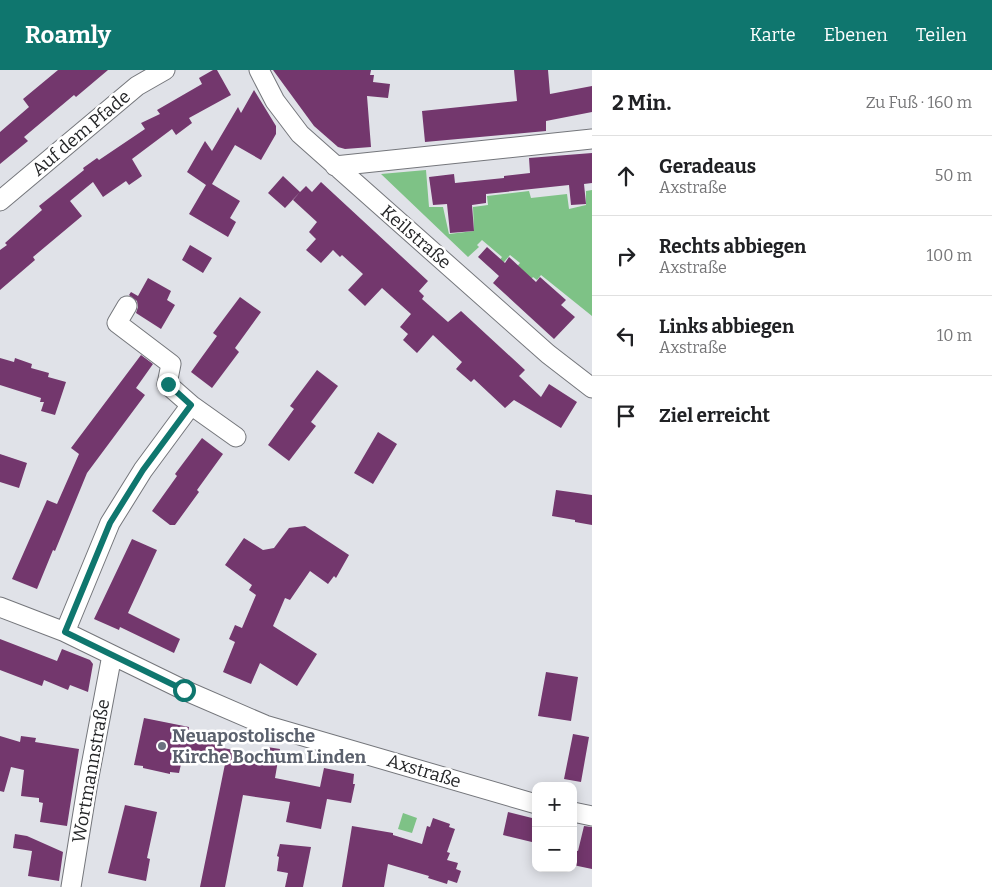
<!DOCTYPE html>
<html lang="de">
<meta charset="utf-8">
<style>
:root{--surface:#fff;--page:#f2f2f2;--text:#202124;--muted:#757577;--line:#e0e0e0;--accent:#0f766e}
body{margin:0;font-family:Bitter,serif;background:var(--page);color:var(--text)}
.controls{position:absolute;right:15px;bottom:15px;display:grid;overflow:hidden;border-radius:10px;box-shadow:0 2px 12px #0003}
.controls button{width:45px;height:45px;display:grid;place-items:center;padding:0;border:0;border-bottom:1px solid var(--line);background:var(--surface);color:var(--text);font:25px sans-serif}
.stop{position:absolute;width:15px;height:15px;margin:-11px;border:4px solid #0f766e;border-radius:50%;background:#fff}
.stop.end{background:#0f766e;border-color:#fff;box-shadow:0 1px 5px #0008}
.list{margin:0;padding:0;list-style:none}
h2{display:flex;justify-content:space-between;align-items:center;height:65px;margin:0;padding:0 20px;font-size:21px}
h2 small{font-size:16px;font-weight:400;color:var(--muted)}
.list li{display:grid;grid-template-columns:32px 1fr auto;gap:15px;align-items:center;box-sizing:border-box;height:80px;padding:0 20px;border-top:1px solid var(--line)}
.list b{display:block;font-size:19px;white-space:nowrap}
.list p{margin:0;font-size:16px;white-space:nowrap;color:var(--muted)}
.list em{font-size:16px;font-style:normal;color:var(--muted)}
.icon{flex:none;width:28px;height:28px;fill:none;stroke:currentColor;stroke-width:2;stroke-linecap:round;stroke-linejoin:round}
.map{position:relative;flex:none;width:592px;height:817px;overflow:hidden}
header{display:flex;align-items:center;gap:30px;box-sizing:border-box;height:70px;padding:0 25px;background:var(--accent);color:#fff}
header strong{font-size:24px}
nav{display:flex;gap:28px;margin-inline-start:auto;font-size:18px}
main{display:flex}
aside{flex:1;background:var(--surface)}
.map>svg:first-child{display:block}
.green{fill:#7ec286}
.building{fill:#73376d}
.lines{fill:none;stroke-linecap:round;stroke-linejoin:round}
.minor-casing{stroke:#74767b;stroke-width:21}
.minor{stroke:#fff;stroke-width:19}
.route{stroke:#0f766e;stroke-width:6}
.worship-dot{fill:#6b7280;stroke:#fff;stroke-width:2}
.labels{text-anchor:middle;stroke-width:5;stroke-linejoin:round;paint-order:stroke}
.street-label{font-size:18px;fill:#232426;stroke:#fff}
.worship-label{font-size:18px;font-weight:bold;fill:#5b616d;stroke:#fff;text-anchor:start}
</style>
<header>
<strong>Roamly</strong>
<nav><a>Karte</a><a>Ebenen</a><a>Teilen</a></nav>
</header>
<main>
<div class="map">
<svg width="592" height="817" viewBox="0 0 592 817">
<rect width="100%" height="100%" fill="#e0e2e8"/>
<path class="green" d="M 426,100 L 429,137 L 443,137 L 449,164 L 474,161 L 473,137 L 488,135 L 487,126 L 529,121 L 531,128 L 567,124 L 569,139 L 586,135 L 586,121 L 592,120 L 592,246 L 541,205 L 537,210 L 533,207 L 528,213 L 513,201 L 520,193 L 510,185 L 499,198 L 496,195 L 502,187 L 482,170 L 477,175 L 479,177 L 468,187 L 381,104 Z
M 403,743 L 417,748 L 412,763 L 398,759 Z"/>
<path class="building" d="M 58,0 L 108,0 L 76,27 L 74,25 L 24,67 L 28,71 L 0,94 L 0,62 L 29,37 L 23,29 Z
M 213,0 L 217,0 L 231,25 L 189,48 L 192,53 L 176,65 L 172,59 L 132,89 L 142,106 L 129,115 L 126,111 L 103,127 L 93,112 L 70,131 L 82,146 L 33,187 L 35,190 L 0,220 L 0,180 L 7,175 L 5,173 L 42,140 L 39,136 L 84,100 L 83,98 L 97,88 L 99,90 L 145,59 L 141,53 L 160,44 L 157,40 L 202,14 L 199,8 Z
M 273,0 L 371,0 L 370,5 L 374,5 L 373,12 L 390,14 L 388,28 L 367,26 L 371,77 L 345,79 L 338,77 L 314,56 Z
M 514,0 L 548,0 L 550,24 L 592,16 L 592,42 L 546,51 L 546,61 L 425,72 L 422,41 L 517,31 Z
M 254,20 L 276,56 L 276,64 L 261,90 L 235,75 L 212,114 L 240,131 L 230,148 L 236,152 L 228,167 L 189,144 L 206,115 L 187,102 L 205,71 L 212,81 L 238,37 L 241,43 Z
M 592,83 L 592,113 L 584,114 L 586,134 L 571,135 L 569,115 L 486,124 L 486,133 L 472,135 L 474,161 L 450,163 L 447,134 L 433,135 L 429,107 L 454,104 L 455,113 L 504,108 L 504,106 L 530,103 L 529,88 Z
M 283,106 L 300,122 L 306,116 L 312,122 L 321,112 L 428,211 L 419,221 L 424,226 L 422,229 L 448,252 L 461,241 L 525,300 L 519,306 L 541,327 L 549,314 L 577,332 L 561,358 L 514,330 L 505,338 L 474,309 L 471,312 L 456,299 L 462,292 L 433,265 L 417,283 L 403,270 L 408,264 L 400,257 L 411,244 L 382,218 L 365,236 L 348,220 L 363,204 L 342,185 L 340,187 L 333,180 L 321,193 L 306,180 L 316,169 L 309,162 L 317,152 L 293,130 L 300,122 L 285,138 L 268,123 Z
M 190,175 L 212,188 L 203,203 L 182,190 Z
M 487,177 L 505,193 L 509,187 L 536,212 L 540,207 L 566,230 L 561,235 L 575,247 L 554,269 L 493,213 L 499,206 L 478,187 Z
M 148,208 L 171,221 L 167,230 L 175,235 L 161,259 L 136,243 L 138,237 L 137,231 L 129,225 L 131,222 L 138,226 Z
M 240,227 L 261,242 L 235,278 L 239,282 L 212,318 L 191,302 L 217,266 L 213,263 Z
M 141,285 L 153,294 L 136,318 L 145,325 L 87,403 L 55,481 L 53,480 L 37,519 L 12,509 L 47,430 L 57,434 L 79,384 L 71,378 Z
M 0,288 L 14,292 L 15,288 L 32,294 L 31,298 L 49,303 L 48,307 L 66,312 L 55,345 L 41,341 L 44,332 L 40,332 L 41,328 L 0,315 Z
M 317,300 L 338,316 L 311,352 L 316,356 L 289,391 L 268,375 L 294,339 L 290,336 Z
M 378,362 L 397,374 L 373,414 L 354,403 Z
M 202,368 L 223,384 L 197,420 L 199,422 L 175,455 L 170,455 L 152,441 L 177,406 L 175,404 Z
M 0,384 L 27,393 L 19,418 L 0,412 Z
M 556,420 L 592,425 L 592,455 L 575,452 L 575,450 L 552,446 Z
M 305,456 L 349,485 L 336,508 L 334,506 L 328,514 L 310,501 L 290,530 L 285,528 L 273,556 L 317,584 L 297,616 L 260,593 L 251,614 L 223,602 L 235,572 L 229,569 L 235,555 L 242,558 L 256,525 L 249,520 L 252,515 L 225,495 L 244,468 L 263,480 L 274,478 L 289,458 Z
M 132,469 L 157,480 L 128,543 L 180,569 L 174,583 L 120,557 L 119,560 L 94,549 Z
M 0,569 L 57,591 L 62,579 L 90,590 L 93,594 L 88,622 L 70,615 L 68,620 L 44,610 L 42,616 L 0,600 Z
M 546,602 L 578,607 L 571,651 L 538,646 Z
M 144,648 L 189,657 L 187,667 L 223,674 L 223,678 L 265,686 L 267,677 L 280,679 L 275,708 L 320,717 L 324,698 L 354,704 L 353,714 L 355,714 L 351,733 L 327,729 L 321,759 L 286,752 L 290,732 L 243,725 L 225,817 L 200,817 L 225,694 L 220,693 L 220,689 L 184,681 L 179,703 L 170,702 L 170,704 L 143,698 L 143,696 L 134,695 Z
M 573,664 L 589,667 L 581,712 L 564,709 Z
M 0,666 L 20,672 L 21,666 L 36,668 L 35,672 L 79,679 L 67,756 L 40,752 L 43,733 L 39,732 L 39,728 L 21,726 L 24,700 L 11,697 L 4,722 L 0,721 Z
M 125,735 L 157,742 L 147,788 L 150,789 L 146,811 L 108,803 Z
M 508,742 L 536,749 L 536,773 L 503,765 Z
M 433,748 L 450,754 L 449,757 L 455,759 L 447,782 L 450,783 L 447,790 L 458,793 L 456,799 L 461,801 L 457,813 L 448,810 L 447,814 L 428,808 L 429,806 L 388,794 L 384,817 L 342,817 L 352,756 L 393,763 L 393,765 L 422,774 L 427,756 L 430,757 Z
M 584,756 L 592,757 L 592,799 L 573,795 L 573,780 L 578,781 Z
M 15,764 L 27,766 L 63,782 L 59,811 L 28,806 L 32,781 L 13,778 Z
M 280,774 L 311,777 L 303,817 L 285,817 L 288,803 L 277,801 L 279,787 L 277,786 Z"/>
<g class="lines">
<defs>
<path id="minor" d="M 259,0 L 275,31 L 300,64 L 548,284 L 592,318
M 335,96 L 592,69
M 0,131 L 137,16 L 165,0
M 127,236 L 117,253 L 171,294 L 167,314 L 191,335
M 0,537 L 65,562 L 184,620 L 265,655 L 536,734
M 65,562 L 110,453 L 143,400 L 191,335 L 236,367
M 573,742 L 592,746
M 71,817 L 88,712 L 112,585"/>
</defs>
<use href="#minor" class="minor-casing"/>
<use href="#minor" class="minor"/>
</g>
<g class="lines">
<path class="route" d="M 168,314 L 191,335 L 143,400 L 110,453 L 65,562 L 184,620"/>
</g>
<circle class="worship-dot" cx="162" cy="676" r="5"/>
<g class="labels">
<g class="street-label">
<text transform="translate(81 63) rotate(-40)" y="6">Auf dem Pfade</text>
<text transform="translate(416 167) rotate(41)" y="6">Keilstraße</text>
<text transform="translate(91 701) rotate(-80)" y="6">Wortmannstraße</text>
<text transform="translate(424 701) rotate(17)" y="6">Axstraße</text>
</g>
<g class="worship-label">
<text x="172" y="672">Neuapostolische<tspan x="172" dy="21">Kirche Bochum Linden</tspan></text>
</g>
</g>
</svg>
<div class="controls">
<button>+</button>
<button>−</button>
</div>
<div class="stop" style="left:184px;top:620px"></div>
<div class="stop end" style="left:168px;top:314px"></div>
</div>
<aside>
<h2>2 Min.<small>Zu Fuß · 160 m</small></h2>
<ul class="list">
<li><svg class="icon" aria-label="ahead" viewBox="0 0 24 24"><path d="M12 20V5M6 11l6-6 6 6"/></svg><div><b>Geradeaus</b><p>Axstraße</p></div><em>50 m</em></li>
<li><svg class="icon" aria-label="right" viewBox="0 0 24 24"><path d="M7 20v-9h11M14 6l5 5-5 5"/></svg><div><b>Rechts abbiegen</b><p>Axstraße</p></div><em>100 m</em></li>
<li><svg class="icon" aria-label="left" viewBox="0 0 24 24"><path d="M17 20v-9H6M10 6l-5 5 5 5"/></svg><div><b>Links abbiegen</b><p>Axstraße</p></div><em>10 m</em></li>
<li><svg class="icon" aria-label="arrive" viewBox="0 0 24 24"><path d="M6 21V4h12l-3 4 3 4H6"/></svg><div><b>Ziel erreicht</b></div></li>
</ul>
</aside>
</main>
